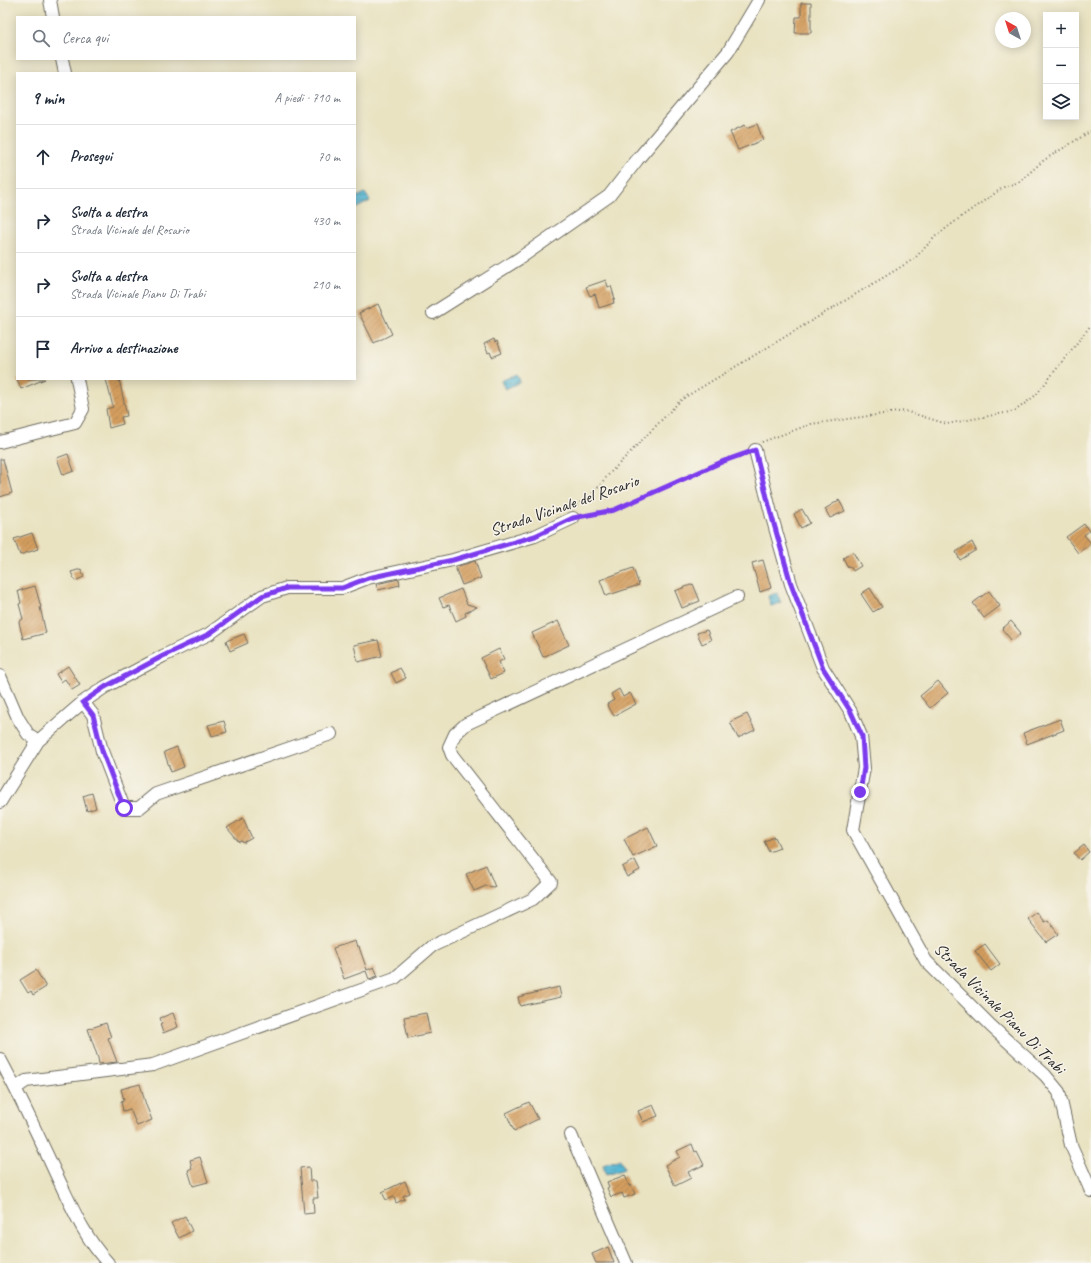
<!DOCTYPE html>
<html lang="it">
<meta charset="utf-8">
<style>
:root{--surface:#fff;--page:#f2f2f3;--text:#1f2937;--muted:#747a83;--line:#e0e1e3}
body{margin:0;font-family:Caveat,sans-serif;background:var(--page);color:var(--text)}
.controls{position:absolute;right:12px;top:12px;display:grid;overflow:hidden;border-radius:0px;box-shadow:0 2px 10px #0003}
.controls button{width:36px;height:36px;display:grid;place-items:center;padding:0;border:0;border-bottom:1px solid var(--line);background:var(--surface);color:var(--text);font:20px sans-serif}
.compass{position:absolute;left:995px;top:12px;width:36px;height:36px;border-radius:50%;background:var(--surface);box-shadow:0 2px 10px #0003;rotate:321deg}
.stop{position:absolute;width:12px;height:12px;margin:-9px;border:3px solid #7c3aed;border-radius:50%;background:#fff}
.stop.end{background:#7c3aed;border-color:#fff;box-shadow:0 1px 4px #0008}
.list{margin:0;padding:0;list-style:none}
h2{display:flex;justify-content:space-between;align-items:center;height:52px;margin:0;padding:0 16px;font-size:17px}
h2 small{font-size:13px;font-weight:400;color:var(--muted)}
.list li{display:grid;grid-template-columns:26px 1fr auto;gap:12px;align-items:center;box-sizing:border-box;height:64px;padding:0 16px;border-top:1px solid var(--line)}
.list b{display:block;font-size:15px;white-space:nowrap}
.list p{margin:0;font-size:13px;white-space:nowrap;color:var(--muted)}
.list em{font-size:13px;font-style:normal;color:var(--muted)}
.icon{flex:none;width:22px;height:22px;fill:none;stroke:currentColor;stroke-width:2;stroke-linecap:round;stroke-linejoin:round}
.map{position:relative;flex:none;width:1091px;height:1263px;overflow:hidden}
.search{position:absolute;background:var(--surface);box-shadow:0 2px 10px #0003;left:16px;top:16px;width:340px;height:44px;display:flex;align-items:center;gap:10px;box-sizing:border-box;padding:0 14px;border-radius:0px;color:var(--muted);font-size:15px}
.panel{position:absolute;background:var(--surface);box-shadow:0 2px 10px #0003;left:16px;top:72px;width:340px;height:308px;border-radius:0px}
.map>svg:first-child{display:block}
.water{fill:url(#water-rules);stroke:#427280}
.building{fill:url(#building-hatch)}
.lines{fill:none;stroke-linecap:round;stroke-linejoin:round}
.minor-casing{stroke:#6e6b60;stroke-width:14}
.path{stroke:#6e6b60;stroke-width:2;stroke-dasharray:1 3;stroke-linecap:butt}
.minor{stroke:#fff;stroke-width:12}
.route{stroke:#7c3aed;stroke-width:5}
.labels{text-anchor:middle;stroke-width:3;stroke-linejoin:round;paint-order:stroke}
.street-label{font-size:17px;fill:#2b2b2b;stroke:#f7f3e8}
</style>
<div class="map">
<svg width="1091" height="1263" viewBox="0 0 1091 1263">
<defs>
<pattern id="water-rules" width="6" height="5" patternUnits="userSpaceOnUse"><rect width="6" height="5" fill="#58b9d6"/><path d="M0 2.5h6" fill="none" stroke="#4997ae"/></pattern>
<pattern id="building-hatch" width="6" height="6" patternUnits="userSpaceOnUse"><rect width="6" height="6" fill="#d49e5e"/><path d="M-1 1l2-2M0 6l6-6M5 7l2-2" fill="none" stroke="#ac814e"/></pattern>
</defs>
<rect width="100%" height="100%" fill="#f7f3e8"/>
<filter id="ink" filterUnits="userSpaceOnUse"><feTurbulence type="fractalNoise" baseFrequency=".025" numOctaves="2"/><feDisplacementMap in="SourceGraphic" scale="8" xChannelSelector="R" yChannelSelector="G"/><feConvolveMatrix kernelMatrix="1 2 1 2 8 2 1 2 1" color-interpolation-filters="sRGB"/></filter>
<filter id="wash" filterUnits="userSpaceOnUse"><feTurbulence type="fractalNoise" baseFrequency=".012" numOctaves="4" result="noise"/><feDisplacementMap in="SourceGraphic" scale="16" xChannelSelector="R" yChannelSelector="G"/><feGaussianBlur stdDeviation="0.9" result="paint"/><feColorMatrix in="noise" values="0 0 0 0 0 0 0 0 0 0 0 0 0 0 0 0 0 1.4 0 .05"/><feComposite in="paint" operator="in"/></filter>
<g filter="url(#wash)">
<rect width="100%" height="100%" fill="#e9e3c2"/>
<path class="water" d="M 365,193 L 370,201 L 355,209 L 355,198 Z
M 517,374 L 520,382 L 505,389 L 501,381 Z
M 777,593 L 781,603 L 771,606 L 768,596 Z
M 620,1159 L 624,1169 L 606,1175 L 603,1165 Z"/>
<g id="blocks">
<path class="building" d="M 801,3 L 811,3 L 811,33 L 795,33 L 796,17 L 801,17 Z
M 757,124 L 763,140 L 738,150 L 730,132 L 745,125 L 747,128 Z
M 606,280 L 608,287 L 611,286 L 615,299 L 613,299 L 614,303 L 599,308 L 595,294 L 590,296 L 586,287 Z
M 378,304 L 392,334 L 374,343 L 359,313 Z
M 494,339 L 495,342 L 497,341 L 502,353 L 492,357 L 490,352 L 488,353 L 484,344 Z
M 17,379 L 45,379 L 21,389 Z
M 106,379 L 119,379 L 127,416 L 121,417 L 123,424 L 109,428 L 106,409 L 113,407 Z
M 68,454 L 74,471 L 63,475 L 57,458 Z
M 0,459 L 3,459 L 12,493 L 0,497 Z
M 839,500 L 845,511 L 830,518 L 825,509 Z
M 802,509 L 810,523 L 801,528 L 794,514 Z
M 1084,524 L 1089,531 L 1084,535 L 1091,543 L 1078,553 L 1066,537 Z
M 32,533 L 38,549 L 20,555 L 14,539 Z
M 972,542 L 976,550 L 960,560 L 956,552 Z
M 853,552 L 861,566 L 853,571 L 850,566 L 848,567 L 843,558 Z
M 763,560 L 771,588 L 760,592 L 752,563 Z
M 475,561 L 481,578 L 462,585 L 455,567 Z
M 633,568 L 639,585 L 606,596 L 600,580 Z
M 81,569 L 84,577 L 75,581 L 71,572 Z
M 399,579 L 400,585 L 378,590 L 376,584 Z
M 693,584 L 700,601 L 682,608 L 675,591 Z
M 35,586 L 41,607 L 40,607 L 46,633 L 23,639 L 19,622 L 23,619 L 19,604 L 21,603 L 18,591 Z
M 870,588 L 882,607 L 873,612 L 861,594 Z
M 461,589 L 467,604 L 477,607 L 465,613 L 466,616 L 456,621 L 449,605 L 443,607 L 439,598 Z
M 989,591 L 1000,606 L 984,618 L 973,603 Z
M 558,621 L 569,645 L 543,657 L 532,633 Z
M 1011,621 L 1021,633 L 1012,641 L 1002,629 Z
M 707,630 L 711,640 L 702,644 L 697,633 Z
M 244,634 L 248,643 L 230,651 L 226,641 Z
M 378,640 L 382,656 L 358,662 L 354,645 Z
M 499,649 L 504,659 L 499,662 L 504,673 L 491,679 L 481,658 Z
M 68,666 L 80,685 L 72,690 L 65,679 L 61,682 L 56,674 Z
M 400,668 L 406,678 L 396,683 L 391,673 Z
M 938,681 L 948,693 L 930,708 L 920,696 Z
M 619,689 L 623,697 L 630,693 L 636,704 L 614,716 L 607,704 L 614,700 L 611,694 Z
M 747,714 L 755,730 L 738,738 L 730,722 Z
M 1060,719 L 1064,730 L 1027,744 L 1023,733 Z
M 224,721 L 227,732 L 212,736 L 208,725 Z
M 177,747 L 184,767 L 171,772 L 164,752 Z
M 92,793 L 96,808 L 87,811 L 83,796 Z
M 243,818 L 252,838 L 243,843 L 242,841 L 239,842 L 227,828 Z
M 648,827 L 657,846 L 633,857 L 624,839 Z
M 775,837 L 780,848 L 769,852 L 764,841 Z
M 1084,845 L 1089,852 L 1080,860 L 1074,853 Z
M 635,860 L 640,870 L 627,877 L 622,867 Z
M 486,865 L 495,887 L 486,886 L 474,891 L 466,874 Z
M 1037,912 L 1044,922 L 1048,920 L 1058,934 L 1046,942 L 1028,919 Z
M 355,941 L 357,948 L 359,947 L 367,970 L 374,967 L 378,976 L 369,979 L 366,971 L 344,979 L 333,948 Z
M 985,944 L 1000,964 L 991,971 L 975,951 Z
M 36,970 L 46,987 L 33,995 L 31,991 L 28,993 L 20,980 Z
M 559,987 L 561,997 L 520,1006 L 518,997 Z
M 173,1013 L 178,1027 L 163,1033 L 160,1024 L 162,1023 L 160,1018 Z
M 426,1013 L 430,1033 L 408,1038 L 404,1017 Z
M 106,1023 L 111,1037 L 108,1038 L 117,1062 L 99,1064 L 98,1058 L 88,1029 Z
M 140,1084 L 146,1105 L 152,1120 L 137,1126 L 130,1109 L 123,1111 L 121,1101 L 124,1100 L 121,1089 Z
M 529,1102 L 538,1119 L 514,1131 L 506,1113 Z
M 653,1105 L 658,1116 L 643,1122 L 638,1111 Z
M 692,1144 L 695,1152 L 697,1151 L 704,1165 L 688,1172 L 691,1178 L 675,1186 L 665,1165 L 680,1157 L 677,1151 Z
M 200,1157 L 208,1182 L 193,1186 L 188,1170 L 192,1168 L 190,1160 Z
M 309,1167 L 310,1181 L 316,1181 L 318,1198 L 313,1198 L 314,1213 L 304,1214 L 300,1168 Z
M 625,1175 L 629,1186 L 631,1185 L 635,1194 L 624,1198 L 622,1193 L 611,1197 L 607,1188 L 609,1187 L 607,1182 Z
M 405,1181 L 410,1193 L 403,1196 L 405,1199 L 396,1203 L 394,1197 L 386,1200 L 382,1192 Z
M 185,1216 L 192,1231 L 179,1238 L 171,1223 Z
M 608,1247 L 614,1263 L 596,1263 L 592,1254 Z"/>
</g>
</g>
<g filter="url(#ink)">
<use href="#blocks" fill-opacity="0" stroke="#6e6b60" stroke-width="1"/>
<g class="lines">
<defs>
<path id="minor" d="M 50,0 L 53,17
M 62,59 L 65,73
M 433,313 L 520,258 L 609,196 L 637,160 L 728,52 L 759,0
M 0,442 L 75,423 L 83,409 L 77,379
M 755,450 L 772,517 L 791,584 L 823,668 L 851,712 L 861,736 L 864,768 L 853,830 L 926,961 L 991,1026 L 1045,1075 L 1059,1092 L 1071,1145 L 1091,1191
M 0,676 L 18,718 L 28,734 L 38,741 L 0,802
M 83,702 L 93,715 L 102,751 L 124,808 L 139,808 L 156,794 L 331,734
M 38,741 L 83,702 L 105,687 L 163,656 L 209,634 L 262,596 L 287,588 L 342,588 L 368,578 L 453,560 L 535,536 L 573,518
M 0,1059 C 20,1096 38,1135 56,1174 C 71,1205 84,1237 108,1263
M 16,1088 L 26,1081 L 153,1065 L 395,978 L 432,946 L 533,899 L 551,882 L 452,755 L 449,747 L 455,734 L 466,724 L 737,597
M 571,1135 L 626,1263"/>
</defs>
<use href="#minor" class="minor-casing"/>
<path class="path" d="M 762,442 L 811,424 L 905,411 L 947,424 L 1015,411 L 1036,395 L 1091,325
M 573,507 L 590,496 L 610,473 L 682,399 L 914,259 L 936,236 L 965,214 L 1004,187 L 1019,182 L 1044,160 L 1091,131
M 584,516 L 614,510 L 724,461 L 744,454"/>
<use href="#minor" class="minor"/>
</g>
</g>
<g class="lines" filter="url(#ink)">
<path class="route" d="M 124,808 L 102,751 L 93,715 L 83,702 L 105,687 L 163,656 L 209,634 L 262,596 L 287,588 L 342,588 L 368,578 L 453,560 L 535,536 L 573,518 L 614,510 L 724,461 L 755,450 L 772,517 L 791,584 L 823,668 L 851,712 L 862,736 L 864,768 L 860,792"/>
</g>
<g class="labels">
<g class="street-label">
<text transform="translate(564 505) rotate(-19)" y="6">Strada Vicinale del Rosario</text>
<text transform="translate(1000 1008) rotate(45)" y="6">Strada Vicinale Pianu Di Trabi</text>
</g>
</g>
</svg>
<div class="controls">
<button>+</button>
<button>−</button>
<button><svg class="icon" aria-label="layers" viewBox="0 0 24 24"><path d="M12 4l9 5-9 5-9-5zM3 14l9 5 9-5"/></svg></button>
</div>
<svg class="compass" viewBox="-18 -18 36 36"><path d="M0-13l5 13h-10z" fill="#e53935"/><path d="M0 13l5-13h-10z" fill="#747a83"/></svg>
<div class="stop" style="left:124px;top:808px"></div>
<div class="stop end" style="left:860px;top:792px"></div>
<div class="search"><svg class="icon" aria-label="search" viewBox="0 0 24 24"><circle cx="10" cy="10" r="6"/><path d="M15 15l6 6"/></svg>Cerca qui</div>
<section class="panel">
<h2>9 min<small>A piedi · 710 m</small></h2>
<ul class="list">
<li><svg class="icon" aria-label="ahead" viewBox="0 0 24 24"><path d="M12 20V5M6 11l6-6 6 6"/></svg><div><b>Prosegui</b></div><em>70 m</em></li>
<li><svg class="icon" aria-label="right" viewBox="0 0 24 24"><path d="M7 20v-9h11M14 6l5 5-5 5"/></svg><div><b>Svolta a destra</b><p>Strada Vicinale del Rosario</p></div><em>430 m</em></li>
<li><svg class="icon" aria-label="right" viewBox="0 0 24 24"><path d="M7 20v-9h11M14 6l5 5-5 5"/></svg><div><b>Svolta a destra</b><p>Strada Vicinale Pianu Di Trabi</p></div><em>210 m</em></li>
<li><svg class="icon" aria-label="arrive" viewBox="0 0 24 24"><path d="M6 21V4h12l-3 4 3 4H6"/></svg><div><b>Arrivo a destinazione</b></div></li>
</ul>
</section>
</div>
